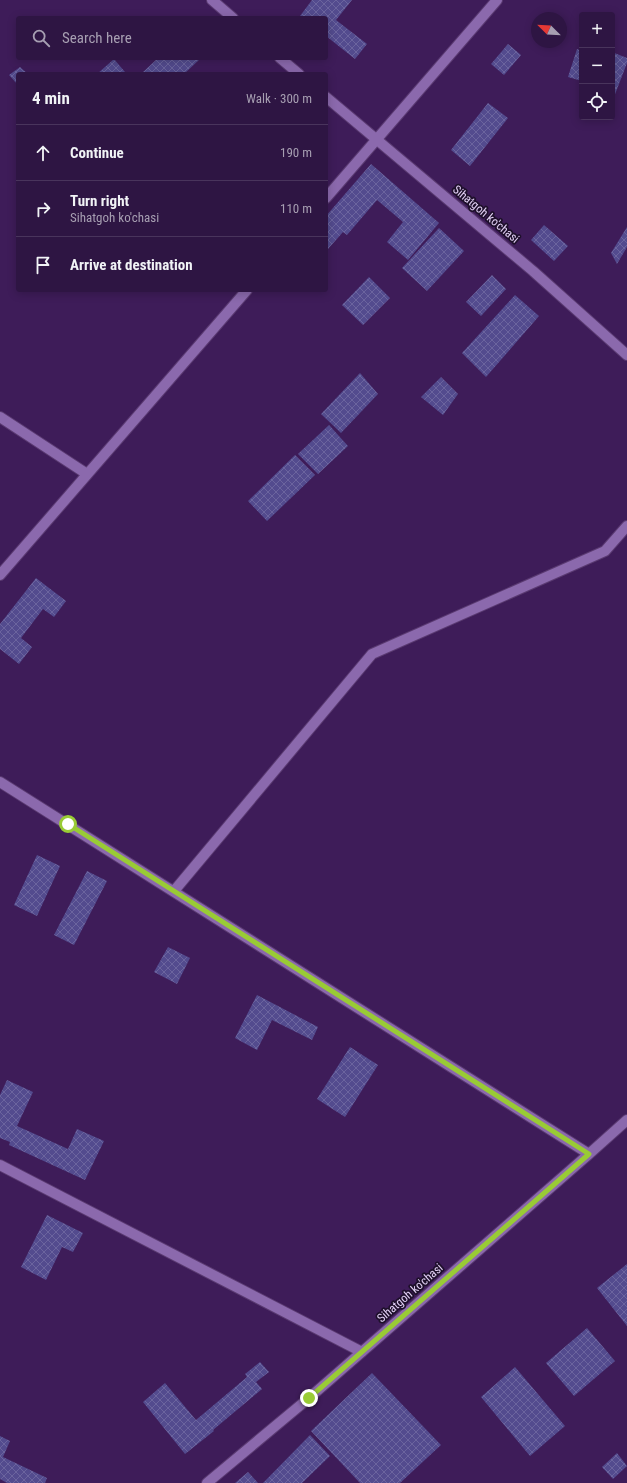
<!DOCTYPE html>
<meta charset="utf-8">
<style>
:root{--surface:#2e1543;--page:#3a224e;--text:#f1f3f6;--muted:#a79fb2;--line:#49345c}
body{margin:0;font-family:"Roboto Condensed",sans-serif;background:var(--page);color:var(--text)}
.controls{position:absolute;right:12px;top:12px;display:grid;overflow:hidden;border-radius:4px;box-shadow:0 2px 10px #0003}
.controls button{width:36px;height:36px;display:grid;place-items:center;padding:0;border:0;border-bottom:1px solid var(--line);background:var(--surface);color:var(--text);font:20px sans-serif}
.compass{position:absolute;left:531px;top:12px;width:36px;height:36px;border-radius:50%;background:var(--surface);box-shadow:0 2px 10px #0003;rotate:294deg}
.stop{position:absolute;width:12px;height:12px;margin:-9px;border:3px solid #99cb35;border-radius:50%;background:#fff}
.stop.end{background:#99cb35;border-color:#fff;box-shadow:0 1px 4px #0008}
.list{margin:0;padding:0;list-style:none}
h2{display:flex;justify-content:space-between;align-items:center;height:52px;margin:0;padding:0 16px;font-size:17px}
h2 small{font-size:13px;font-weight:400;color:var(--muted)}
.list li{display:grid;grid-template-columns:26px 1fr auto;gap:12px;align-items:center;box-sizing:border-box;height:56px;padding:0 16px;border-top:1px solid var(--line)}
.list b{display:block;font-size:15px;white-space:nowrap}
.list p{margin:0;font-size:13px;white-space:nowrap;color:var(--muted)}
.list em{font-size:13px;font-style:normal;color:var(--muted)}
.icon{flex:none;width:22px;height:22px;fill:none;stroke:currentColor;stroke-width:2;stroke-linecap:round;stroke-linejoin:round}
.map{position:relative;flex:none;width:627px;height:1483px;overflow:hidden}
.search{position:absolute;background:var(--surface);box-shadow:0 2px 10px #0003;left:16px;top:16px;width:312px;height:44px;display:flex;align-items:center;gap:10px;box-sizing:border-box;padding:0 14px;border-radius:4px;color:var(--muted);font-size:15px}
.panel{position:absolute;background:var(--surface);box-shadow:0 2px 10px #0003;left:16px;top:72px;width:312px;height:220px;border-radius:4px}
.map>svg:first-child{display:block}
.building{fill:url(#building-cross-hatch)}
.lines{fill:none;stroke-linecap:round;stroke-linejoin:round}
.minor-casing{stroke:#5a3a71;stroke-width:12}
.minor{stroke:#8b69ad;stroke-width:10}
.route{stroke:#99cb35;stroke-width:5}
.labels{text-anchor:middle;stroke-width:3.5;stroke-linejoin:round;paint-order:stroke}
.street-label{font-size:12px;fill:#e2d0f5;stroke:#1e102b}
</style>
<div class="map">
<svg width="627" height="1483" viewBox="0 0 627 1483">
<defs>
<pattern id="building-cross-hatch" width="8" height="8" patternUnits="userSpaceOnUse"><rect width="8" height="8" fill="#534b8e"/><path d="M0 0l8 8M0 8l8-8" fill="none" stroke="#6b649e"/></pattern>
</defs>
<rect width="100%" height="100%" fill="#3e1c59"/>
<path class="building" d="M 312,0 L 352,0 L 336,20 L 367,44 L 355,59 L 326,36 L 326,18 L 302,18 L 300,16 Z
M 508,44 L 521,55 L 504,75 L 491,64 Z
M 577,49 L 582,51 L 582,81 L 568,77 Z
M 612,52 L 627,58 L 627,63 L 614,97 L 612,96 Z
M 158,58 L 201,58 L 184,74 L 141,74 Z
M 114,59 L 125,72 L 122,74 L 97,74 Z
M 20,67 L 28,74 L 18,74 L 18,85 L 9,75 Z
M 488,103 L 508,118 L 470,166 L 451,150 Z
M 371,164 L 439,223 L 408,260 L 387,242 L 403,222 L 377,200 L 347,235 L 343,232 L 328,249 L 326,247 L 326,216 Z
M 544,225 L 568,246 L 554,261 L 531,240 Z
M 627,227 L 627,247 L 617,264 L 611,253 Z
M 439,228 L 464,251 L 427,291 L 402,268 Z
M 492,275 L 506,289 L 481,316 L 466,302 Z
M 369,277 L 390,298 L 363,325 L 342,305 Z
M 515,295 L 539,316 L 486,377 L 462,353 Z
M 360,373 L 378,394 L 341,433 L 321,414 Z
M 441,377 L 458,394 L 443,415 L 421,397 Z
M 329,425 L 348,446 L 318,474 L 298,454 Z
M 295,455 L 315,475 L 267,521 L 248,501 Z
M 36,578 L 66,601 L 54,617 L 43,609 L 21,638 L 32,647 L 19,664 L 0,649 L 0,624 Z
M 37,855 L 60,866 L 37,916 L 14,905 Z
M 87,871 L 107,881 L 74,945 L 54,935 Z
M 168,947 L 190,958 L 177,984 L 154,972 Z
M 257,995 L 318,1027 L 312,1040 L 272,1020 L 257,1050 L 235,1038 Z
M 350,1047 L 378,1065 L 345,1117 L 317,1099 Z
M 7,1080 L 33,1092 L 17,1126 L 68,1149 L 77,1129 L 104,1141 L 85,1180 L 9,1145 L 10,1142 L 0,1138 L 0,1095 Z
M 47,1215 L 83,1233 L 73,1252 L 62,1247 L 46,1280 L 21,1267 Z
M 627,1264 L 627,1326 L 597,1288 Z
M 587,1328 L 615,1361 L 574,1396 L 546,1363 Z
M 260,1362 L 269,1372 L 256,1382 L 262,1389 L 213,1430 L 214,1431 L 185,1454 L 143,1402 L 165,1383 L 196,1420 L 247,1377 L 245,1374 Z
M 515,1367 L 565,1426 L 530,1456 L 481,1397 Z
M 372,1373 L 441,1445 L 400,1483 L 360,1483 L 311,1431 Z
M 310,1435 L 330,1456 L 302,1483 L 263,1483 Z
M 0,1436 L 10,1441 L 3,1457 L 47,1478 L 45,1483 L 7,1483 L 0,1479 Z
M 617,1453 L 627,1466 L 613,1479 L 602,1467 Z
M 248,1472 L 258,1483 L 235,1483 Z"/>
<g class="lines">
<defs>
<path id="minor" d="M 212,0 L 233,18
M 280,58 L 299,74
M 326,97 L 533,271 L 627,355
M 326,198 L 497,0
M 0,417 L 87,474
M 0,575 L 247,290
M 0,782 L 589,1154
M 174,891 L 372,654 L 605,551 L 627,526
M 0,1165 L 362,1352
M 207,1483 L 309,1398 L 589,1154 L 627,1120"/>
</defs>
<use href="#minor" class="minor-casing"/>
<use href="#minor" class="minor"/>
</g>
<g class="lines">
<path class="route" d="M 68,824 L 589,1154 L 309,1398"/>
</g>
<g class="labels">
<g class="street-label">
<text transform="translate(486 214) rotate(40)" y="4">Sihatgoh ko'chasi</text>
<text transform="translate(410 1293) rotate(-41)" y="4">Sihatgoh ko'chasi</text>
</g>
</g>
</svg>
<div class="controls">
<button>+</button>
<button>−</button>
<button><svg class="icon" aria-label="locate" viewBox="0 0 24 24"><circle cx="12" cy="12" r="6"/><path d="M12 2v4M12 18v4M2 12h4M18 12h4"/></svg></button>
</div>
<svg class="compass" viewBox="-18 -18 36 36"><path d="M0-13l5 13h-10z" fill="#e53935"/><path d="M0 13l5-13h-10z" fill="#a79fb2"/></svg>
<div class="stop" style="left:68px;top:824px"></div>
<div class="stop end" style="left:309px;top:1398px"></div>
<div class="search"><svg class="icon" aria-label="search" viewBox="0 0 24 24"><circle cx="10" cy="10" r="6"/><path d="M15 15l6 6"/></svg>Search here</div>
<section class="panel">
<h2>4 min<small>Walk · 300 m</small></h2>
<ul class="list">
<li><svg class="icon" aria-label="ahead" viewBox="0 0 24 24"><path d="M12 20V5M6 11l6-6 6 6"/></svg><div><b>Continue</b></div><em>190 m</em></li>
<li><svg class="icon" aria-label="right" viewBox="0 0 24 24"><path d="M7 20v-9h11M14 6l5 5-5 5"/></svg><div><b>Turn right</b><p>Sihatgoh ko'chasi</p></div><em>110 m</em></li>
<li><svg class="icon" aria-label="arrive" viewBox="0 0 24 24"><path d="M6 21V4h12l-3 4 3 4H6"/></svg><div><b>Arrive at destination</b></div></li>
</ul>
</section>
</div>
